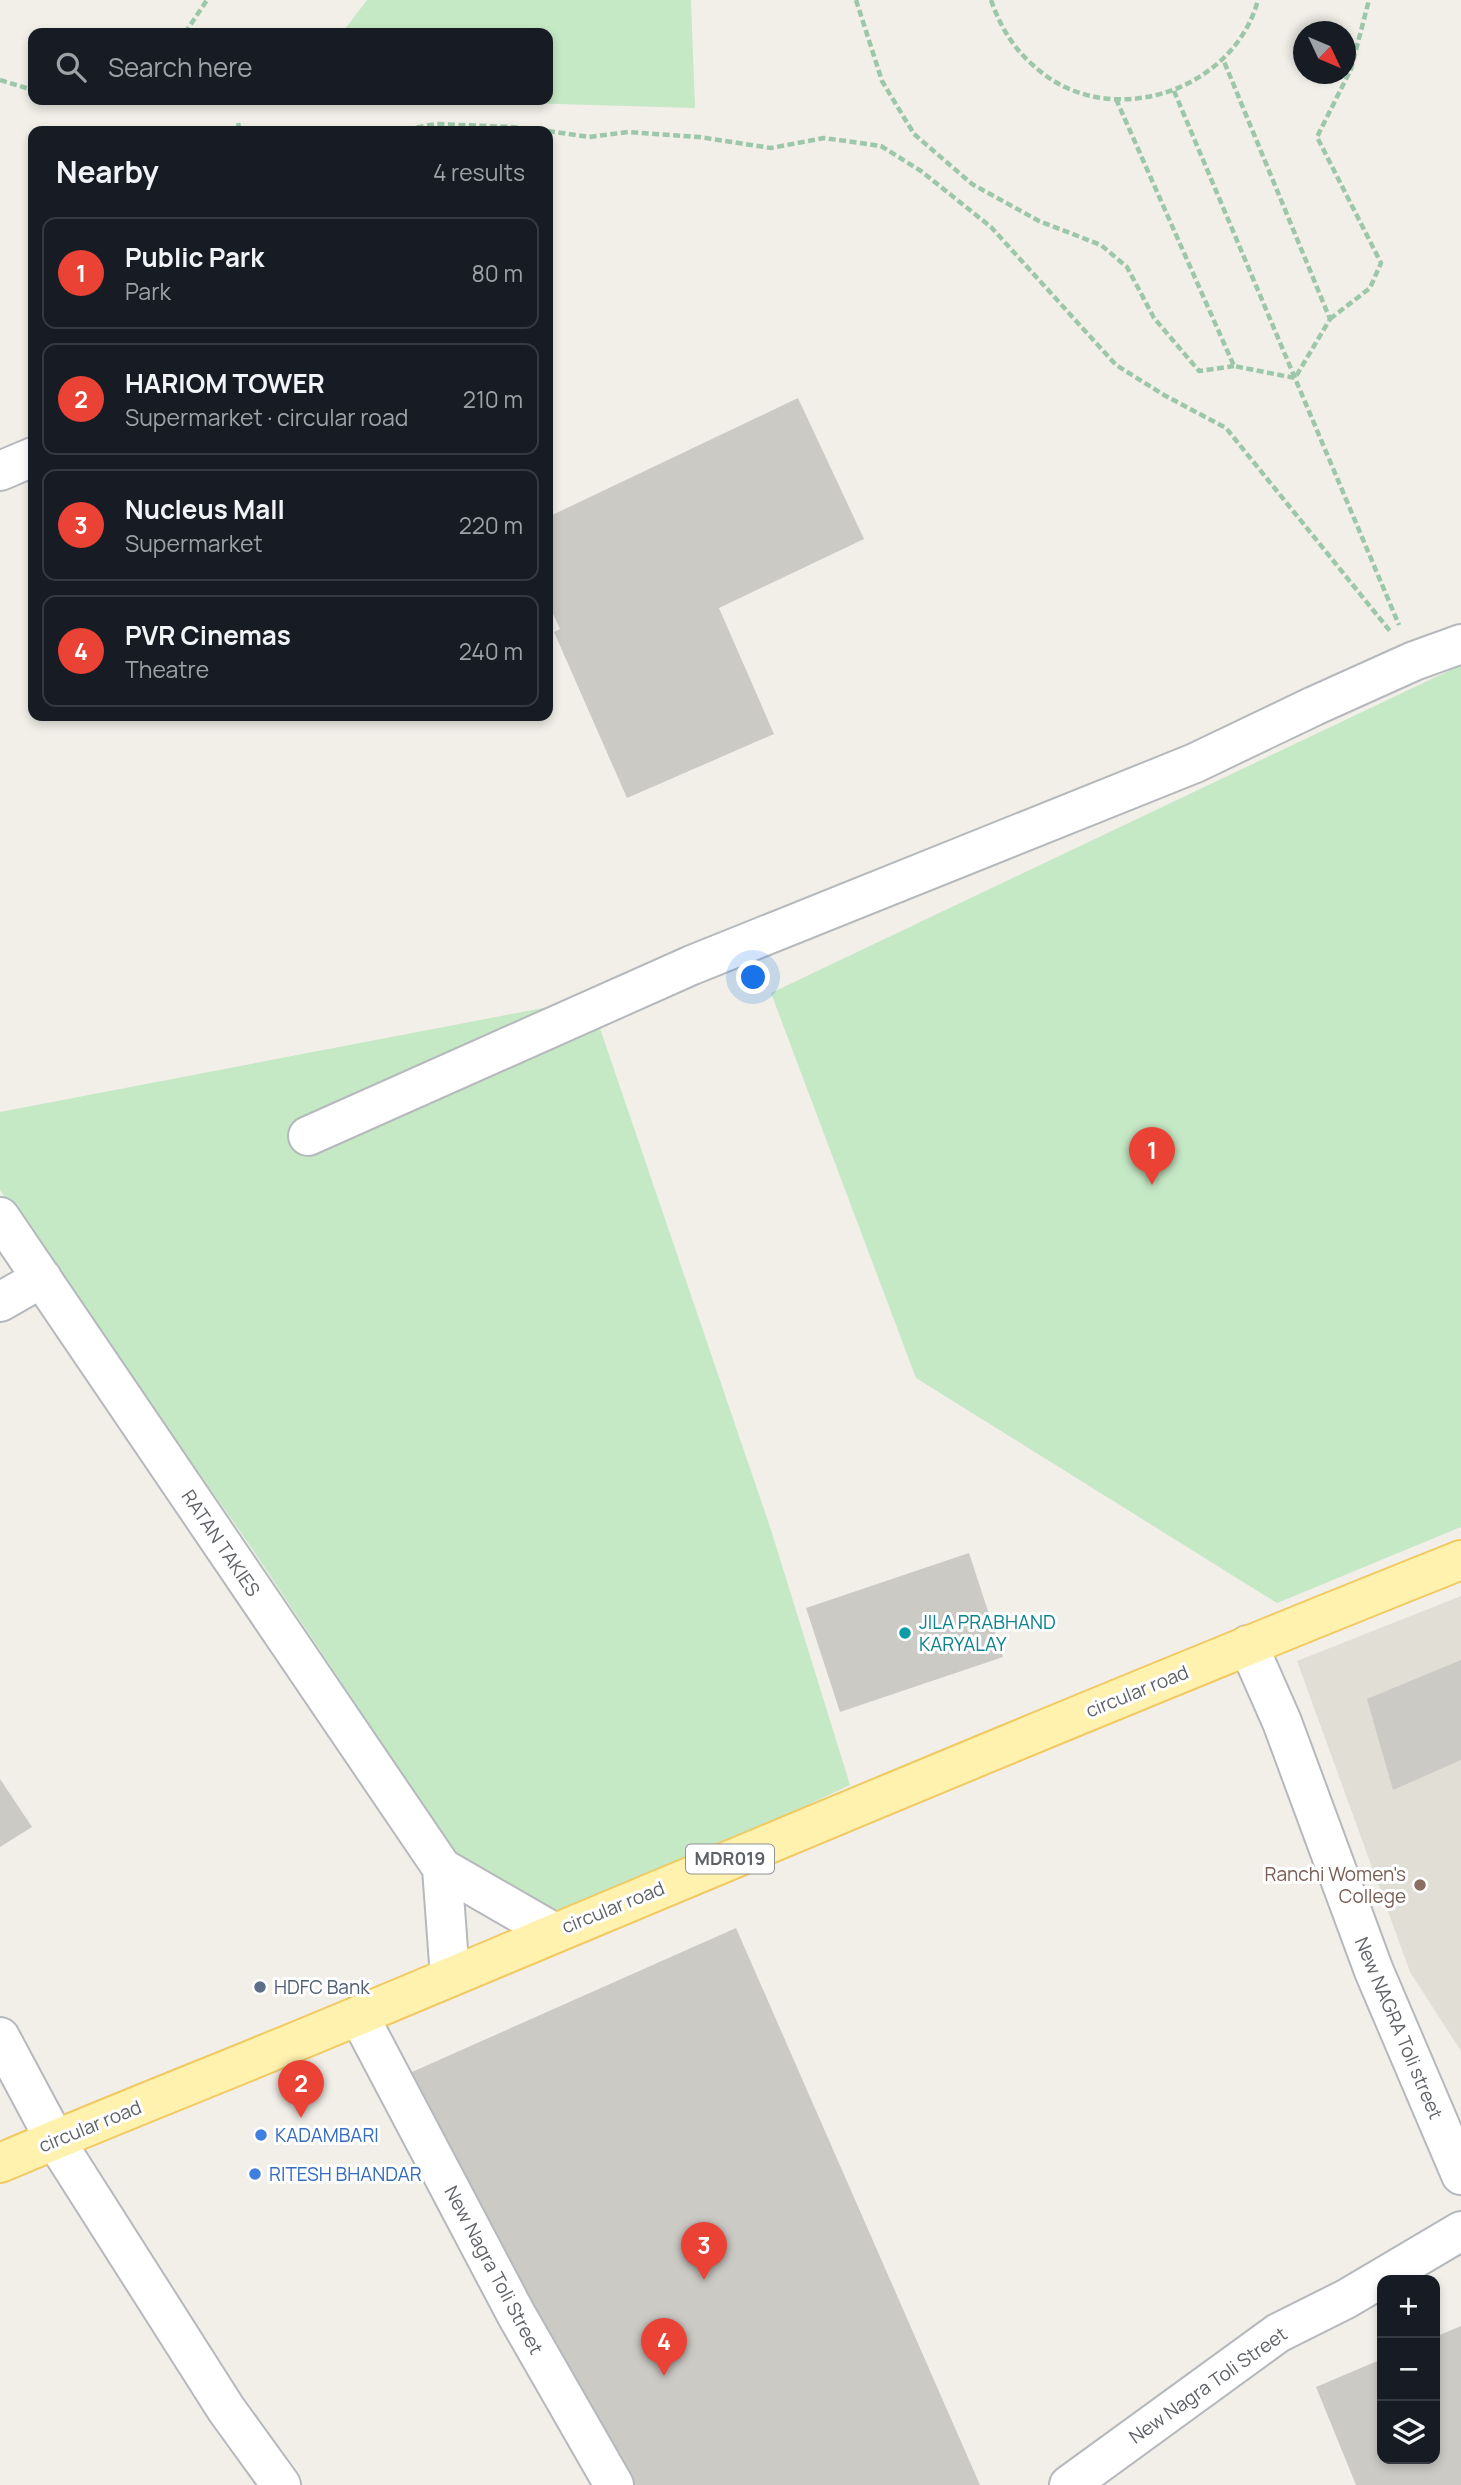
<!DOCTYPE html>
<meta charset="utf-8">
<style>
:root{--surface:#171b24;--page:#242831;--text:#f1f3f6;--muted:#9ea1a6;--line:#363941;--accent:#ea4335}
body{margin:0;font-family:Manrope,sans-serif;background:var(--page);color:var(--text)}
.controls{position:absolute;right:21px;bottom:21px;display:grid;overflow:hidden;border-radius:14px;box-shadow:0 4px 10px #0003}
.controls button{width:63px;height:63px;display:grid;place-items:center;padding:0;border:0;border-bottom:2px solid var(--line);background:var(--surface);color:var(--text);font:35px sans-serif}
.compass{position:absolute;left:1293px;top:21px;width:63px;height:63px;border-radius:50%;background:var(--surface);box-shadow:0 4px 10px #0003;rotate:134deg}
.you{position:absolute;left:754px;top:978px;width:24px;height:24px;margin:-18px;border:5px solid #fff;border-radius:50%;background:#1a73e8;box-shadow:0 0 0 10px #1a73e833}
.badge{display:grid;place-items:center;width:46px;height:46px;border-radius:50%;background:var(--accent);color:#fff;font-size:23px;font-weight:700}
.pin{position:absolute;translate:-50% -58px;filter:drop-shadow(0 2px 4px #0008)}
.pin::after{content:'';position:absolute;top:37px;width:24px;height:21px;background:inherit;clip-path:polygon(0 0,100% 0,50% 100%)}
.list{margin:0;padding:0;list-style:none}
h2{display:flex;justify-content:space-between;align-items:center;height:91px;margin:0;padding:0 28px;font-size:30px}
h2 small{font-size:23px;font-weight:400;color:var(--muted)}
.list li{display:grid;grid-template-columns:46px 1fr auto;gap:21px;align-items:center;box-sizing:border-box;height:112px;margin:0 14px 14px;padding:0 14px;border:2px solid var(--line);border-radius:14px}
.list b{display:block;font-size:26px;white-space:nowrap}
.list p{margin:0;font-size:23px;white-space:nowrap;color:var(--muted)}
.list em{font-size:23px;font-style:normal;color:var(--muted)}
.icon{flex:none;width:38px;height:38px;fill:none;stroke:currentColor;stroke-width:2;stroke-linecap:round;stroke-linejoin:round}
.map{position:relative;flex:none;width:1461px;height:2485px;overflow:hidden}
.search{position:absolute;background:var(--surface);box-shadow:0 4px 10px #0003;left:28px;top:28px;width:525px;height:77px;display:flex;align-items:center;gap:18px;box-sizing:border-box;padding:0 24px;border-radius:14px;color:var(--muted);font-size:26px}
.panel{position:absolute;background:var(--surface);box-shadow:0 4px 10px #0003;left:28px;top:126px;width:525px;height:595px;border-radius:14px}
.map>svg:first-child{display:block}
.education{fill:#e1ded6}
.green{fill:#c5e8c5}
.building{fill:#cccac5}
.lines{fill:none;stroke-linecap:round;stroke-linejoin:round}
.minor-casing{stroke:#b5b8bc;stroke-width:42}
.major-casing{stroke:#f2c960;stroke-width:42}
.path{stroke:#9cc7a9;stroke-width:4.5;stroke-dasharray:7 3.5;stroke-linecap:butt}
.minor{stroke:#fff;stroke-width:38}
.major{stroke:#fff2af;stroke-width:38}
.culture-dot{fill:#0f9aa8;stroke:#fff;stroke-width:2.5}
.education-dot{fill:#8d6e63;stroke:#fff;stroke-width:2.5}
.service-dot{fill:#5c6f8a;stroke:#fff;stroke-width:2.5}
.shop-dot{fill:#3f7fe0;stroke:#fff;stroke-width:2.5}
.labels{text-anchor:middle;stroke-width:6;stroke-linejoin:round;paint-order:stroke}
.shield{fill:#fff;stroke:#8f9295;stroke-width:2}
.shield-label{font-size:18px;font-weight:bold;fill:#5f6368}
.street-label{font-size:19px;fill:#5f6368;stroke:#fff}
.culture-label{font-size:19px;fill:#0d838f;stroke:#fff;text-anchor:start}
.education-label{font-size:19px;fill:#785e54;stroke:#fff;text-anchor:end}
.service-label{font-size:19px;fill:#4e5e75;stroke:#fff;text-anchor:start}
.shop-label{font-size:19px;fill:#366cbe;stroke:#fff;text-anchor:start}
</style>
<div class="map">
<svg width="1461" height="2485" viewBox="0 0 1461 2485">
<rect width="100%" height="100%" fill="#f1efe8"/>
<path class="education" d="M 1461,1596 L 1461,2051 L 1410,1972 L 1297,1661 Z"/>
<path class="green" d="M 367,0 L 691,0 L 695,108 L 419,100 L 548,100 L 548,33 L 342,33 Z
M 1461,665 L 1461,1527 L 1277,1603 L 916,1378 L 771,993 Z
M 590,999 L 771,1530 L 850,1785 L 557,1923 L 464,1866 L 249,1544 L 0,1190 L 0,1112 Z"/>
<path class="building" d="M 798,398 L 864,539 L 719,608 L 774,734 L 627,798 L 554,632 L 560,629 L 548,603 L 548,517 Z
M 969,1553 L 1003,1657 L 840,1712 L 806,1608 Z
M 1461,1660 L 1461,1760 L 1393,1790 L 1367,1699 Z
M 0,1779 L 32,1827 L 0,1847 Z
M 736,1928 L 980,2485 L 631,2485 L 403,2076 Z
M 1461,2326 L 1461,2485 L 1356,2485 L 1316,2387 L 1382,2359 L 1382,2459 L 1435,2459 L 1435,2337 Z"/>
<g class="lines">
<defs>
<path id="minor" d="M 0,471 L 33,457
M 308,1136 L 692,965 L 1195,763 L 1314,706 L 1414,661 L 1461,644
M 0,1217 L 442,1868 L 553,1932
M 0,1302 L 42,1278
M 1248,1645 L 1282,1722 L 1374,1971 L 1461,2175
M 442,1868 L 450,1977
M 359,2016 L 516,2314 L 614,2485
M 0,2037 L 55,2140 L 226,2409 L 281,2485
M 1069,2485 L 1278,2333 L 1346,2299 L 1461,2231"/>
<path id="major" d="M 0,2163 C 120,2112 241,2065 360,2015 C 726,1862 1092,1707 1461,1560"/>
</defs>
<use href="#minor" class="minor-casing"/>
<use href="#major" class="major-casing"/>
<path class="path" d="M 856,0 L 882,81 L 914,134 L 972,184 L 1039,221 L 1101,245 L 1127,267 L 1154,318 L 1199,371 L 1234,366
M 991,0 C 1000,26 1013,48 1034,66 C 1106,133 1233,93 1258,0
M 185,33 L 207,0
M 0,80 L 33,90
M 1174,91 L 1399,625
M 1116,99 L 1234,366 L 1295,378 L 1330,319 L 1223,59
M 238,123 L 240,131
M 396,131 L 436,124 L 512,127 L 546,131
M 548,131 L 589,137 L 628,132 L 699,137 L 771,148 L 824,138 L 881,146 L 921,171 L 991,227 L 1116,365 L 1164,395 L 1226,428 L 1390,631
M 1330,319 L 1370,288 L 1381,263 L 1317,137 L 1351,69 L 1369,0"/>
<use href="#minor" class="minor"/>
<use href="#major" class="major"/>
</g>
<circle class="culture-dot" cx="905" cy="1633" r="7"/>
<circle class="education-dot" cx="1420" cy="1885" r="7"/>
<circle class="service-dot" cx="260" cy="1987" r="7"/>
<g class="shop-dot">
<circle cx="261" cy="2135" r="7"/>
<circle cx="255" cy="2174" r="7"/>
</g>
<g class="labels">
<rect class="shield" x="686" y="1844.5" width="88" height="29" rx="5"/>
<g class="shield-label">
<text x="730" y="1865">MDR019</text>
</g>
<g class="street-label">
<text transform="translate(221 1543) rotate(56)" y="7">RATAN TAKIES</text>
<text transform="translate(1137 1691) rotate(-22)" y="7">circular road</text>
<text transform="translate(613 1907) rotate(-22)" y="7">circular road</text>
<text transform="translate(1399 2028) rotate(67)" y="7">New NAGRA Toli street</text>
<text transform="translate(90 2126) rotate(-22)" y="7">circular road</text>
<text transform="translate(494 2270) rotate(62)" y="7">New Nagra Toli Street</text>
<text transform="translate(1208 2385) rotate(-35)" y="7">New Nagra Toli Street</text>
</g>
<g class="culture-label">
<text x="919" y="1629">JILA PRABHAND<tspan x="919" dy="22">KARYALAY</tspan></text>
</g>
<g class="education-label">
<text x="1406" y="1881">Ranchi Women's<tspan x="1406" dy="22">College</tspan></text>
</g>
<g class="service-label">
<text x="274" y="1994">HDFC Bank</text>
</g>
<g class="shop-label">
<text x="275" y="2142">KADAMBARI</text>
<text x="269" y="2181">RITESH BHANDAR</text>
</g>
</g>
</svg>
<div class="controls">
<button>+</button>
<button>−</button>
<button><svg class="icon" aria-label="layers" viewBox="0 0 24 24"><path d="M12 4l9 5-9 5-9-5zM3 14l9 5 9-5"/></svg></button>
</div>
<svg class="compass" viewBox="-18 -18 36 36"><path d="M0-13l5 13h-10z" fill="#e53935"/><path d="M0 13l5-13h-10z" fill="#9ea1a6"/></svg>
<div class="you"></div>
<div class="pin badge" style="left:1152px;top:1185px">1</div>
<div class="pin badge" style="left:301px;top:2118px">2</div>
<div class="pin badge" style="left:704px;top:2280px">3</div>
<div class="pin badge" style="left:664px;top:2376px">4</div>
<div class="search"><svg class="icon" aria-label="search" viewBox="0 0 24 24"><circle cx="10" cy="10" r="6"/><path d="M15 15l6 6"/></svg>Search here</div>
<section class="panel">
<h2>Nearby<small>4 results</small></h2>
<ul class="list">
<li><span class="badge">1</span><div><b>Public Park</b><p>Park</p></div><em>80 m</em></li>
<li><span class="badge">2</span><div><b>HARIOM TOWER</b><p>Supermarket · circular road</p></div><em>210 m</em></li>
<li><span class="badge">3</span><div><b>Nucleus Mall</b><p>Supermarket</p></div><em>220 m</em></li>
<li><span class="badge">4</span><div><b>PVR Cinemas</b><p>Theatre</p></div><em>240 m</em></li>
</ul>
</section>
</div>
